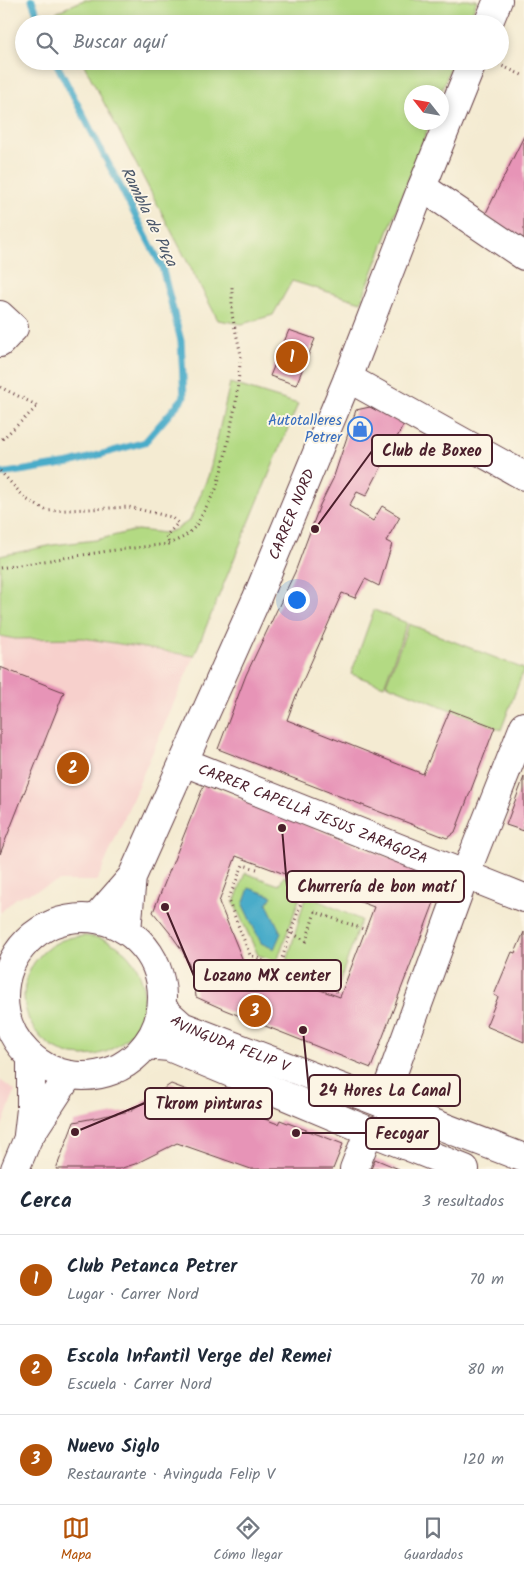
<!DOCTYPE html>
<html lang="es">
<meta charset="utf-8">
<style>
:root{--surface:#fff;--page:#f2f2f3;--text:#1f2937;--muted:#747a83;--line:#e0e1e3;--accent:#b45309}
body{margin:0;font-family:Kalam,sans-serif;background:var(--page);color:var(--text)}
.compass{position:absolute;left:404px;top:85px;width:45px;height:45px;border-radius:50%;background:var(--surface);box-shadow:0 2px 8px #0003;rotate:301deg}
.you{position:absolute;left:296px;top:599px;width:18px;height:18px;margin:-12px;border:4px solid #fff;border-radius:50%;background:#1a73e8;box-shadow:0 0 0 8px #1a73e833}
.badge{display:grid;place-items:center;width:32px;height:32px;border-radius:50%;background:var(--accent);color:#fff;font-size:16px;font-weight:700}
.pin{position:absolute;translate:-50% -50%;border:2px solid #fff;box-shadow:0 1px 5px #0006}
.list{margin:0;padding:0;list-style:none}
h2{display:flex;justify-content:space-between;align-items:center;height:65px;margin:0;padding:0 20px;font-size:21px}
h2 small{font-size:16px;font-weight:400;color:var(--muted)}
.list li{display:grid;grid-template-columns:32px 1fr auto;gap:15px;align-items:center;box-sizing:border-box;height:90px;padding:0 20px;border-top:1px solid var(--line)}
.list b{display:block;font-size:19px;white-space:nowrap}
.list p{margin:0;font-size:16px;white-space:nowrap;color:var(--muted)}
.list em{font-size:16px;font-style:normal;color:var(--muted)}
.icon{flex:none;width:28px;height:28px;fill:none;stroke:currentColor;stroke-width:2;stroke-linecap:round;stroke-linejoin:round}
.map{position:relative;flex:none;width:524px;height:1169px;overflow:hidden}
.search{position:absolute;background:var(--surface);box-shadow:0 2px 8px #0003;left:15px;right:15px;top:15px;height:55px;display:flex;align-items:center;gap:12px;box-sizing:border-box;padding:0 18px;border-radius:28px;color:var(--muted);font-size:19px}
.sheet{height:335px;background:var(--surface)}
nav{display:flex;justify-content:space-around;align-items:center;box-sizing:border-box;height:70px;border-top:1px solid var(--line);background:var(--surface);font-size:14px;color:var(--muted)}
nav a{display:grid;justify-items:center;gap:2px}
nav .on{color:var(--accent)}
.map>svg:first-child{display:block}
.built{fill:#f7d0cc}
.green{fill:#b3da83;stroke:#7e7c57}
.water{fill:#49acc9;stroke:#4a667a}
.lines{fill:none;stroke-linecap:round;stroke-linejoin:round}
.stream{stroke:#49acc9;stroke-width:7}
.building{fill:#e794b7;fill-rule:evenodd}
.street-casing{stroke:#643e44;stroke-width:30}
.secondary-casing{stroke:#643e44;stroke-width:30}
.path{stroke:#643e44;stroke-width:3;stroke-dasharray:1 4;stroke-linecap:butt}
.street{stroke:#fff;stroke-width:28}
.secondary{stroke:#fff;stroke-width:28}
.labels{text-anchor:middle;stroke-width:4;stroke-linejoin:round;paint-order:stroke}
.shop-label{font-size:15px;fill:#366cbe;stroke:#fcf5e5;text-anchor:end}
.street-label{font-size:15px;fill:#4a1f2b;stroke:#fcf5e5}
.water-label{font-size:16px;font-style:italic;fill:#4a576a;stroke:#fcf5e5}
.leader{fill:none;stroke:#4a1f2b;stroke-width:2}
.callout-dot{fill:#4a1f2b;stroke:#fcf5e5;stroke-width:2}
.callout{fill:#fcf5e5;stroke:#4a1f2b;stroke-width:2}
.callout-label{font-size:16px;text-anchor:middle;font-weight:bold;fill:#4a1f2b}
</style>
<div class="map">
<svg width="524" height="1169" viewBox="0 0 524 1169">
<rect width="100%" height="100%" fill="#fcf5e5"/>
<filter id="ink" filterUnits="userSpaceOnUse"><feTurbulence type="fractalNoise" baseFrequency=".02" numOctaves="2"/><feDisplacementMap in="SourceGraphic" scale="10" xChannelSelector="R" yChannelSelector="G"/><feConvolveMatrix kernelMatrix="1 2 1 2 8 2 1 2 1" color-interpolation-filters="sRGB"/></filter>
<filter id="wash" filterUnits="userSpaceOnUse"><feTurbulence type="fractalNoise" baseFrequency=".0096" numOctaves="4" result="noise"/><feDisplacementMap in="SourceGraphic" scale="20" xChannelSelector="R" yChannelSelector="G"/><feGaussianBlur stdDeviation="1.12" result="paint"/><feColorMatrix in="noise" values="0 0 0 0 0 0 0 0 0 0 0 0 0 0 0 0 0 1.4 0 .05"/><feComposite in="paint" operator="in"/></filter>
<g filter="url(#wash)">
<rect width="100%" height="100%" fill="#f4ebd2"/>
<path class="built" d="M 0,636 L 15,639 L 83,638 L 194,656 L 97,881 L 60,881 L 16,898 L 0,913 Z
M 0,1080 L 15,1091 L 0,1131 Z"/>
<path class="green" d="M 84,0 L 477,0 L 468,24 L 62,24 L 56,12 Z
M 82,61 L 453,61 L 441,92 L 412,92 L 412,122 L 430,123 L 361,302 L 292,281 L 273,315 L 242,324 L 218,320 Z
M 230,383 L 298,404 L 194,656 L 83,638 L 15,639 L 0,636 L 0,556 L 53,545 L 96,540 L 137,530 L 165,533 L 177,529 L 190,520 L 209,474 Z
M 374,610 L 407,623 L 384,686 L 351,674 Z
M 409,624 L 524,669 L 501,730 L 386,684 Z
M 245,873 L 279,885 L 284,876 L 297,883 L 294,894 L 300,897 L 277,961 L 258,955 L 234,903 Z
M 306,895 L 361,920 L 337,989 L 286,965 Z
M24 996a60 60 0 1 1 120 0a60 60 0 1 1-120 0Z"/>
<path class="water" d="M 249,888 L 272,896 L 267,904 L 281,933 L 274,949 L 261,943 L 243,905 Z"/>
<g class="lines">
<path class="stream" d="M 32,0 L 41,24
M 0,474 L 70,463 L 145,442 L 184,397 L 181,341 L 162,267 L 55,61"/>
</g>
<g id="blocks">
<path class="building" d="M 524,136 L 524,242 L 485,215 Z
M 289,330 L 315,339 L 296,385 L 270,376 Z
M 370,407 L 404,424 L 366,496 L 357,492 L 349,506 L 373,521 L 382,506 L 400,517 L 386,541 L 392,544 L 379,586 L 365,579 L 355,598 L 342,593 L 296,696 L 287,720 L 423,774 L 450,710 L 495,727 L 455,832 L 447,838 L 218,749 L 246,675 L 295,572 L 320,505 L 333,479 L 356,410 Z
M 0,667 L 64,692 L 0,854 Z
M 524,777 L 524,831 L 506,825 Z
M 204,785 L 443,879 L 371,1068 L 225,1010 L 196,997 L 193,973 L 182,950 L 170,933 L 153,912 ZM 236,856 L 374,907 L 340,997 L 244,963 L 219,902 Z
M 524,932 L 524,1042 L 486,1026 L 498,997 L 494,995 L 512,952 L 515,953 Z
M 171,1084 L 278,1124 L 280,1120 L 343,1144 L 333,1169 L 251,1169 L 177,1143 L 135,1164 L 119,1169 L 56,1169 L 74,1122 L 130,1111 Z
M 375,1159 L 399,1169 L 371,1169 Z"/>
</g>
</g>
<g filter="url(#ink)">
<use href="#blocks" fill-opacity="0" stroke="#643e44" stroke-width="1"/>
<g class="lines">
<defs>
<g id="street">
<path d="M 488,24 L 498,0"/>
<path d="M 422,187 L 524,256"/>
<path d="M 0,315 L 14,328 L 0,343"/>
<path d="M 348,378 L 524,476"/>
<path id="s1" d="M 184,762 L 524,898"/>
<path id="s2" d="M 96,918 L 132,877 L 256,600 L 348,378 L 422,187 L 473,61"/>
<path d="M 127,930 L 132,877"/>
<path d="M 382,1103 L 465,875 L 524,726"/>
<path d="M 28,1135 L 31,1109 L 31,1057"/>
<path d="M 15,1169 L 28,1138 L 69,1075"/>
<path d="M 354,1169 L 369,1131"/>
</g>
<g id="secondary">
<circle cx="83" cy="997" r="79"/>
<path id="s3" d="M 162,1008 L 182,1026 L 524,1158"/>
<path d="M 146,1045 L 169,1047 L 369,1131 L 465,1169"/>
</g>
</defs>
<use href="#street" class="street-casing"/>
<use href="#secondary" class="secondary-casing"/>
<path class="path" d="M 500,49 L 504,51 L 500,58
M 498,64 L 524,76
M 0,387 L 38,406 L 0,441
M 0,471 L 26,499 L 47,511 L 129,507 L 171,517 L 178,523 L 166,536 L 169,544
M 0,568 L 108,551 L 169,544 L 184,537 L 196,526 L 216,489 L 224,461 L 236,402 L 241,355 L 232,315 L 232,284
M 257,869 L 243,865 L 228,900 L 250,955 L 338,992
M 288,931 L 306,941 L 315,912 L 363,929
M 279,967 L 303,897"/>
<use href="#street" class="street"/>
<use href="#secondary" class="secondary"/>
</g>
</g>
<defs>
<symbol id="shop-ring" viewBox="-11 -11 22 22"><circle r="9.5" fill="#fcf5e5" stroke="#3f7fe0" stroke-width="1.5"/><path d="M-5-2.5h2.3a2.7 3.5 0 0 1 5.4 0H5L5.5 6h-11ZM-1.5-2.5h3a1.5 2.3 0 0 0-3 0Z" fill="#3f7fe0"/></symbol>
</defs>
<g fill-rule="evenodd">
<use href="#shop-ring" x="346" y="415" width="28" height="28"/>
</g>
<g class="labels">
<g class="shop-label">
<text x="342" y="425">Autotalleres<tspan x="342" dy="17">Petrer</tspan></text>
</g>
<g class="street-label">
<text dy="5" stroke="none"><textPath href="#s2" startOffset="451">CARRER NORD</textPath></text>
<text dy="5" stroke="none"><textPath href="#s1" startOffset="139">CARRER CAPELLÀ JESUS ZARAGOZA</textPath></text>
<text dy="5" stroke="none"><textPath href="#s3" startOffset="78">AVINGUDA FELIP V</textPath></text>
</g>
<g class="water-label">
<text transform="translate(150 216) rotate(64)" y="6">Rambla de Puça</text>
</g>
</g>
<path class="leader" d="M315 529L372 451M282 828L287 887M165 907L194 976M303 1030L309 1091M75 1132L145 1103M296 1133L366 1133"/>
<g class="callout-dot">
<circle cx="315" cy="529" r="5"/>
<circle cx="282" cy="828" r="5"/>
<circle cx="165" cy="907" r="5"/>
<circle cx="303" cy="1030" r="5"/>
<circle cx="75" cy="1132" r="5"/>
<circle cx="296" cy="1133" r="5"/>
</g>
<g class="callout">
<rect x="372" y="435" width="120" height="31" rx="5"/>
<rect x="287" y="871" width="177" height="31" rx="5"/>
<rect x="194" y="960" width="147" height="31" rx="5"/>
<rect x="309" y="1075" width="151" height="31" rx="5"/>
<rect x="145" y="1088" width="127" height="31" rx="5"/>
<rect x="366" y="1118" width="73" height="31" rx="5"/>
</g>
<g class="callout-label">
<text x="432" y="456">Club de Boxeo</text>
<text x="376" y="892">Churrería de bon matí</text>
<text x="267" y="981">Lozano MX center</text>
<text x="385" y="1096">24 Hores La Canal</text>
<text x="209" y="1109">Tkrom pinturas</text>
<text x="402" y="1139">Fecogar</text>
</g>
</svg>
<svg class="compass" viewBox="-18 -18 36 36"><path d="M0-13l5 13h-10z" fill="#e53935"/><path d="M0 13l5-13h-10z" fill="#747a83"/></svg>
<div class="you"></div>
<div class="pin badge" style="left:292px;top:357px">1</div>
<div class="pin badge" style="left:73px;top:768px">2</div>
<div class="pin badge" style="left:255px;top:1011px">3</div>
<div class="search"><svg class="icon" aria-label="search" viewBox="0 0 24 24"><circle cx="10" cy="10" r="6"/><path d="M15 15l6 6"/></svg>Buscar aquí</div>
</div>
<section class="sheet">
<h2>Cerca<small>3 resultados</small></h2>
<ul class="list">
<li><span class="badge">1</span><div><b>Club Petanca Petrer</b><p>Lugar · Carrer Nord</p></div><em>70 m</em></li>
<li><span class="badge">2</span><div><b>Escola Infantil Verge del Remei</b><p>Escuela · Carrer Nord</p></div><em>80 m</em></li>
<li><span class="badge">3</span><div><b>Nuevo Siglo</b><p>Restaurante · Avinguda Felip V</p></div><em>120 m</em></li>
</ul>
</section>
<nav>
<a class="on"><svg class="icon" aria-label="map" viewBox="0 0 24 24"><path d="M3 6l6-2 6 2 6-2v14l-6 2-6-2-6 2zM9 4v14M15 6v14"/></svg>Mapa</a>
<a><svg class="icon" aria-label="directions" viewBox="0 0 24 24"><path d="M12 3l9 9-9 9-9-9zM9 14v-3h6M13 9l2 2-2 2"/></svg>Cómo llegar</a>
<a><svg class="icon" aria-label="saved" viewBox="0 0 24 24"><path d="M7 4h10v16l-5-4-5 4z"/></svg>Guardados</a>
</nav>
